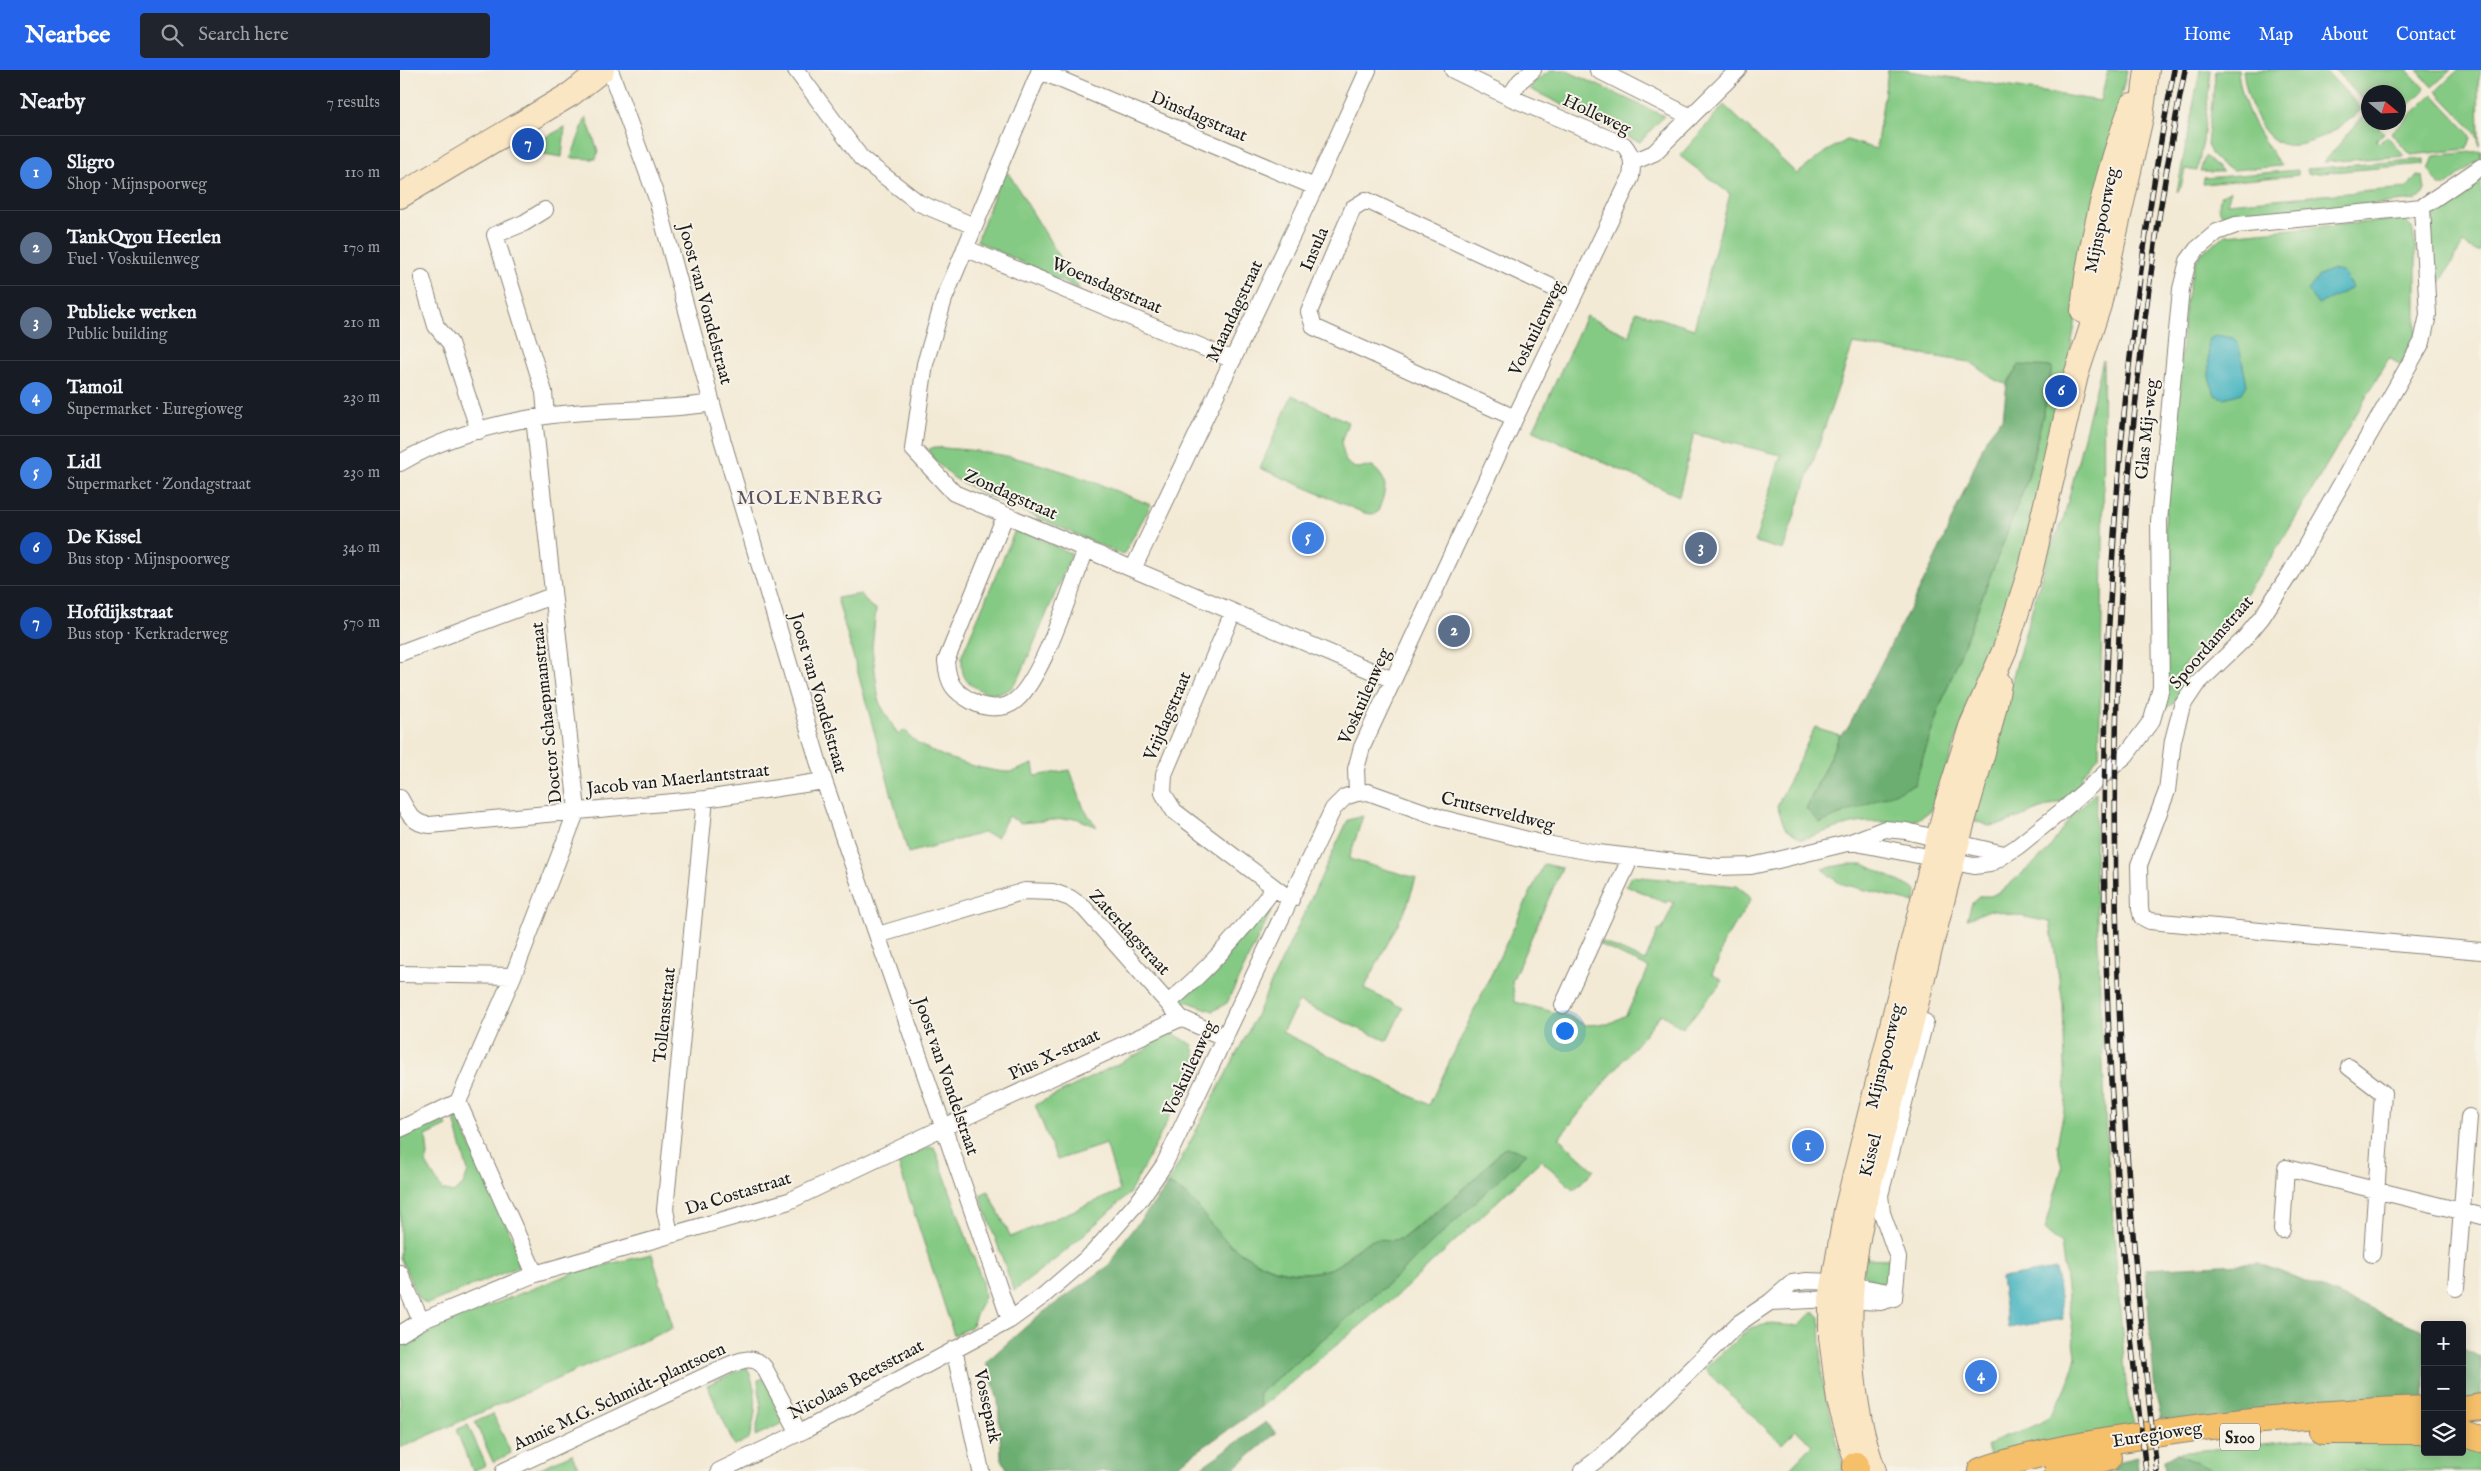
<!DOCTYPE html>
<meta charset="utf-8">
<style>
:root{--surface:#171b24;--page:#20242c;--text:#f1f3f6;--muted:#9ea1a6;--line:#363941;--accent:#2563eb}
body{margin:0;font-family:"IM FELL English",serif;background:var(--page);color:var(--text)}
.controls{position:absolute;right:15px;bottom:15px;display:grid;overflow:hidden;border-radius:5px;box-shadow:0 2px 12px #0003}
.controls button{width:45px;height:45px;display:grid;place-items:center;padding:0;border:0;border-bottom:1px solid var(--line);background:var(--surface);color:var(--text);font:25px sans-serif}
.compass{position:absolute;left:1961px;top:15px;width:45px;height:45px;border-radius:50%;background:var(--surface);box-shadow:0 2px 12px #0003;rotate:109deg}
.you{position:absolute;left:1164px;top:960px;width:18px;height:18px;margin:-12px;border:4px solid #fff;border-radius:50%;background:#1a73e8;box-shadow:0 0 0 8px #1a73e833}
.badge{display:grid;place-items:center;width:32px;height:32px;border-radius:50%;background:var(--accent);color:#fff;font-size:16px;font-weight:700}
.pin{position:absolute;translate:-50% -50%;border:2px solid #fff;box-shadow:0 1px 5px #0006}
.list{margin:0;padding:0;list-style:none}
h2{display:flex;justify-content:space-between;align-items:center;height:65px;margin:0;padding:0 20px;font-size:21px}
h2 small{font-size:16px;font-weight:400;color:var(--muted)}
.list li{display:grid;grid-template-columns:32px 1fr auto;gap:15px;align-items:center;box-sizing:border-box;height:75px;padding:0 20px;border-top:1px solid var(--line)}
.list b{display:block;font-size:19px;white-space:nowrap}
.list p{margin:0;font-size:16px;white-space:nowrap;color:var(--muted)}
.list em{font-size:16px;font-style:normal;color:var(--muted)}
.icon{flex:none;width:28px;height:28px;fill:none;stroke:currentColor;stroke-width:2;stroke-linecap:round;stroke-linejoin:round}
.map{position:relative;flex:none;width:2081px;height:1401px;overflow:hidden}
header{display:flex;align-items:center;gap:30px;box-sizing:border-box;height:70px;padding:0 25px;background:var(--accent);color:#fff}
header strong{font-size:24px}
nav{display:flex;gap:28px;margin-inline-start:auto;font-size:18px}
.search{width:350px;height:45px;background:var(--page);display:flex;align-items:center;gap:12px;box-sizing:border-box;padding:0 18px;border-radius:5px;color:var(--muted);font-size:19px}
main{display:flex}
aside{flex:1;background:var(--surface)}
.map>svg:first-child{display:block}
.green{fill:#85ca84;stroke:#507350}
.forest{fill:#6cae72;stroke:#446547}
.water{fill:#45b4c0;stroke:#30686e}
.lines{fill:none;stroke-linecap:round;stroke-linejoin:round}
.street-casing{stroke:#888378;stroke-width:18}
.secondary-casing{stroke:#888378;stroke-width:26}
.primary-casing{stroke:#888378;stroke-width:28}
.street{stroke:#fff;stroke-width:16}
.secondary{stroke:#fbe6c4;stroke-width:24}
.primary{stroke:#f6c06b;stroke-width:26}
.rail-casing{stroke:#1c1c1c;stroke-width:5.5}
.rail{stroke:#f7f3e8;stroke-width:4;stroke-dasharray:11;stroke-linecap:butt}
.labels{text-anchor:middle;stroke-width:4;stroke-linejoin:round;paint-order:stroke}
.shield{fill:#f7f3e8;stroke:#5e5c59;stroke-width:1}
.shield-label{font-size:16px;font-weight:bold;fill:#1c1c1c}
.street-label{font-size:18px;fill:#1c1c1c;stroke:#f7f3e8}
.quarter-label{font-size:20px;letter-spacing:1px;fill:#595061;stroke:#f7f3e8}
</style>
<header>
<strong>Nearbee</strong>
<div class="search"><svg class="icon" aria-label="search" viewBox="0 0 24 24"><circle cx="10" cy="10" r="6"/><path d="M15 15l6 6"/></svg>Search here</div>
<nav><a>Home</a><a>Map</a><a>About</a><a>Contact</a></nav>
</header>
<main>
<aside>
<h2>Nearby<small>7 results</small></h2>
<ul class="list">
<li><span class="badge" style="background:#3f7fe0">1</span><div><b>Sligro</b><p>Shop · Mijnspoorweg</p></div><em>110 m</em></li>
<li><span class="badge" style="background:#5c6f8a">2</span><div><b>TankQyou Heerlen</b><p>Fuel · Voskuilenweg</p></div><em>170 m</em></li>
<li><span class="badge" style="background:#5c6f8a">3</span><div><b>Publieke werken</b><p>Public building</p></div><em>210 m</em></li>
<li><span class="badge" style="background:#3f7fe0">4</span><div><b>Tamoil</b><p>Supermarket · Euregioweg</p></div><em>230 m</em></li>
<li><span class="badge" style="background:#3f7fe0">5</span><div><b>Lidl</b><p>Supermarket · Zondagstraat</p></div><em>230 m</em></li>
<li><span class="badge" style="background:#1a4fb4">6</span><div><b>De Kissel</b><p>Bus stop · Mijnspoorweg</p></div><em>340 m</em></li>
<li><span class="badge" style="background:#1a4fb4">7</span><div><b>Hofdijkstraat</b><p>Bus stop · Kerkraderweg</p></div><em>570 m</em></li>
</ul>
</aside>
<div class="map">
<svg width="2081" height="1401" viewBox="0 0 2081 1401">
<rect width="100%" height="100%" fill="#f7f3e8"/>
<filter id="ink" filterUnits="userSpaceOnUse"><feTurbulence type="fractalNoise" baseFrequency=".02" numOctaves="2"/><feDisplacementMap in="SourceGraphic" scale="10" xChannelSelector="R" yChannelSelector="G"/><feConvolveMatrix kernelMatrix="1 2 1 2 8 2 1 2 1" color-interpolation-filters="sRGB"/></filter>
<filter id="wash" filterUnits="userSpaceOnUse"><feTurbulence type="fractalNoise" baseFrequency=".0096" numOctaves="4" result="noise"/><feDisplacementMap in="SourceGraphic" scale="20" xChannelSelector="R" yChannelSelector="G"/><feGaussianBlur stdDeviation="1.12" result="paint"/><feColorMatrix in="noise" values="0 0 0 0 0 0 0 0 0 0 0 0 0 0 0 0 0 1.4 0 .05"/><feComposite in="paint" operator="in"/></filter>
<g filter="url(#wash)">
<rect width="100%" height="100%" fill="#f3ead5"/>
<path class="green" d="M 1152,0 L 1165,0 L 1264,46 L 1240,72 L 1232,69 L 1130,19 L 1135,11 Z
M 1488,0 L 1503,0 L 1700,31 L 1708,0 L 1727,0 L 1701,113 L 1653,374 L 1607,546 L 1591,574 L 1581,600 L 1532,739 C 1508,761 1494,750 1466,752 C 1447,753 1420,764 1402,769 L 1385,758 L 1377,736 L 1415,657 L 1440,665 L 1406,739 L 1514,715 L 1539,639 L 1628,408 L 1648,324 L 1619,295 L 1607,314 C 1591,312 1583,298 1569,292 L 1453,274 L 1383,480 L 1355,472 L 1381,385 L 1294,364 L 1279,426 L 1133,361 L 1186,246 L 1230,266 L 1236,241 L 1294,259 L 1330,124 L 1280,86 L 1324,35 L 1397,104 L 1425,82 L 1447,70 L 1476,79 Z
M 1800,0 L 1811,0 L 1803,71 L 1797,101 L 1785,99 L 1781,117 L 1777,122 Z
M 1816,0 L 1838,0 C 1842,40 1859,64 1881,96 L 1834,100 L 1822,95 L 1812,86 L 1807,74 Z
M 1843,0 L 1925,0 L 1962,39 C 1946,55 1903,84 1880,73 C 1856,63 1846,23 1843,0 Z
M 1935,0 L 2007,0 L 2025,19 L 1999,45 L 1998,22 L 1968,22 L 1968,36 Z
M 2017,0 L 2051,0 L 2032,17 Z
M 2058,0 L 2081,0 L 2078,14 L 2079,76 L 2078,67 L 2072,59 L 2036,21 Z
M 2033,24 L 2070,64 L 2071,68 L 2067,79 L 2011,85 L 1991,63 Z
M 1966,43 L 1968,46 L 1968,52 L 1975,53 L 1984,63 L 1976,70 L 1979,73 L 1987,66 L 2005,86 L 1924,92 Z
M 186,47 L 198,81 L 196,89 L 171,88 Z
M 165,57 L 162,87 L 137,83 L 136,80 L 139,71 Z
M 2081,81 L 2081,88 L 2045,116 L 2040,116 L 2029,100 L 2034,86 Z
M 1805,86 L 1823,102 L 1800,102 Z
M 2024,89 L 2024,94 L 1908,104 L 1907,99 Z
M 1898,100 L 1898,105 L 1803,114 L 1804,108 Z
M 603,101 L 609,104 L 680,220 L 577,171 Z
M 2017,105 L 2023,106 L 2025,120 L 2022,126 L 2015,130 L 1834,149 C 1819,148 1817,138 1821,125 L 1831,121 L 1827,133 L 2007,118 Z
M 2081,106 L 2081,181 L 2076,181 L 2063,174 L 2040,213 L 2037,212 C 2035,195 2027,162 2033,146 C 2039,132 2069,115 2081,106 Z
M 2004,149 L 2012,157 L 2016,179 L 2016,267 L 2007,278 L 2009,281 L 2001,295 L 1989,288 L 1881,473 L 1836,538 L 1782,597 L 1790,606 L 1772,635 L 1763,638 L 1765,452 L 1786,230 L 1795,192 L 1805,180 L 1826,165 Z
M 1703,290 C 1705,422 1702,554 1699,686 L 1682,705 L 1681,712 L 1662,731 L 1602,754 L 1589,756 L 1573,750 L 1573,746 L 1649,480 L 1663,451 Z
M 892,325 L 948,352 L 941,373 L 946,392 L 955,398 L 973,397 C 991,412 985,421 978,442 L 972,444 L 964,443 L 860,398 Z
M 534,377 C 550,379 567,379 583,382 C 641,390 697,413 751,435 L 723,485 L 584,424 L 554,408 L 535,391 L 528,380 Z
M 616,458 L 672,484 L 620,606 C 617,610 614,615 611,618 C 598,629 573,621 565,608 C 561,601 562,593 562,585 Z
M 461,524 L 469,535 L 476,539 L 472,577 L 479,632 L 498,665 L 505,660 C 516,682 583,701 607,702 C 615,702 625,697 633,694 L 635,706 L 670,700 L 684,739 L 697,757 L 676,748 L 621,753 L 608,746 L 597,767 L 583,763 L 508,783 L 437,528 Z
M 1696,722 L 1695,801 L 1706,1065 L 1727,1326 L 1735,1359 L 1590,1385 L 1587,1377 C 1604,1362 1625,1363 1643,1351 C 1659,1341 1672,1304 1676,1286 L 1661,1174 L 1645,1160 L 1662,1098 L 1657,1075 L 1666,1030 L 1663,934 L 1650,852 L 1590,840 L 1567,849 L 1572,833 L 1580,826 L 1591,826 L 1604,819 L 1647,782 L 1670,748 Z
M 963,746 L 949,789 L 1016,808 L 1007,836 L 964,919 L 1003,938 L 987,971 L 899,932 L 882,962 L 1029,1035 L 1144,794 L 1162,798 L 1112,911 L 1115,932 L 1169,946 L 1185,955 L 1208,954 L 1226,945 L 1249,898 L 1199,874 L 1200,871 L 1245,891 L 1259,859 L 1262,860 L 1274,833 L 1268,830 L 1266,833 L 1226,815 L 1231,806 L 1337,816 L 1349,825 L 1351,830 L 1323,873 L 1319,890 L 1312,904 L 1323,911 L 1283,958 L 1261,944 L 1159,1068 L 1194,1100 L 1174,1120 L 1141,1090 L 1000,1223 L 861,1337 L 858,1324 L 997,1206 L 1127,1083 L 1102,1079 L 1077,1108 L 1003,1168 C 995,1171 989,1169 981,1170 C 974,1171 966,1175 959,1178 C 949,1182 943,1194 932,1198 C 892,1211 854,1196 824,1169 C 801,1148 799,1129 768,1114 L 850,958 L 948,750 Z
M 1447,794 L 1464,794 L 1516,820 L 1515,833 L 1439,813 L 1422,799 Z
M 869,832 L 871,841 L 827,933 L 813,941 L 780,929 Z
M 761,964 L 774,964 L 793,975 L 796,990 L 758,1070 L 729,1124 L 661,1185 L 614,1221 L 580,1125 L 588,1121 L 611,1167 L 720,1121 L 706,1074 L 657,1090 L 635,1035 L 744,981 Z
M 53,1046 L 57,1046 L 120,1185 L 116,1187 L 118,1197 L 27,1234 L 18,1228 L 0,1187 L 0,1066 L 43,1047 L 47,1056 L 26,1066 L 28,1085 L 26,1093 L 42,1120 L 53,1123 L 63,1115 L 68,1102 Z
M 530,1077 L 534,1077 L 539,1090 L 582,1211 L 584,1227 L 571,1257 L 554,1265 L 497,1090 Z
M 252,1184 L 273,1258 L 0,1378 L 0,1277 L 51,1251 L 175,1202 Z
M 1462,1188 L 1491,1189 L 1488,1210 L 1486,1214 C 1465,1210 1464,1209 1462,1188 Z
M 1411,1243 L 1416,1243 L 1420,1247 L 1422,1308 L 1444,1401 L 1387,1401 L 1412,1375 L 1396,1360 L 1382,1374 L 1304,1299 L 1350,1258 L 1368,1254 L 1398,1256 Z
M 347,1297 C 359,1326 357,1340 349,1369 L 335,1376 L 307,1315 Z
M 365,1308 L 389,1350 L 355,1366 L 361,1337 L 358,1310 Z
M 93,1344 L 111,1383 L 93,1392 L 75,1352 Z
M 68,1355 L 86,1395 L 73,1401 L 56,1360 Z
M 1939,1366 L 2025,1373 L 2025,1382 L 2062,1382 L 2062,1377 L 2081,1380 L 2081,1401 L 1814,1401 L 1776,1383 Z
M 172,1384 L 180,1401 L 134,1401 Z"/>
<path class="forest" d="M 1619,295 L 1652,297 L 1648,324 L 1628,408 L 1539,639 L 1514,715 L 1420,753 L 1406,739 L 1440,665 L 1448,658 L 1535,489 L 1587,367 L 1603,347 L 1607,314 Z
M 1106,1077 L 1127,1083 L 997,1206 L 858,1324 L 861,1337 L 769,1401 L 608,1401 L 601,1387 L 598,1330 L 586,1292 L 638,1246 L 710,1195 C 723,1165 750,1142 768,1114 C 799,1129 802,1148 824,1169 C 853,1196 893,1212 932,1198 C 947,1192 955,1177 970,1171 C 980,1167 992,1172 1003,1168 C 1039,1141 1073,1114 1102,1079 Z
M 1859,1193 L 2025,1261 L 2025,1332 L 1764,1359 L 1755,1322 L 1745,1199 Z
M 2062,1278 L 2081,1287 L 2081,1329 L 2062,1333 Z
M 866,1352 L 876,1363 L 831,1401 L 796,1401 Z
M 1776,1383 L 1814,1401 L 1765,1401 L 1764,1390 Z
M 1737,1387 L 1738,1401 L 1678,1401 Z"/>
<path class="water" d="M 1931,200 L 1943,202 L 1952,217 C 1941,225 1930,228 1918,235 L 1908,221 L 1919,205 Z
M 1816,265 L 1833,268 L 1839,276 L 1847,315 L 1842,323 L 1824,328 L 1815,325 L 1809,307 L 1808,270 Z
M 1656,1199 L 1663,1249 L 1608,1258 L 1601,1208 Z"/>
</g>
<g filter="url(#ink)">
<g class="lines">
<defs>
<path id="street" d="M 210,0 L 256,126 L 317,352 L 424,711 L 610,1250
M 396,0 L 461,88 L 519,133 L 574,156
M 640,0 L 544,229 L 525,294 L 513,379 L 554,423 L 993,610
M 1198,0 L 1291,47
M 640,1 L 915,117
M 1109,27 L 1120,11 L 1133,0
M 1233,92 L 1254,83 L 1338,0
M 2022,137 L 2028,245 L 2022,272 L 1891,502 L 1862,547 L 1844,569 L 1796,615 L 1782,636 L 1773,670 L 1767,721 L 1739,795 L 1740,839 L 1742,847 L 1750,851 L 2081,881
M 145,140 L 124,153 L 95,165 L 144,322 L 146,346
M 565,178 L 833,290
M 22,208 L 36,256 L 50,273 L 79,361
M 1115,348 L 914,257 L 909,242 L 953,138 L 966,130 L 1173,227
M 0,393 C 43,368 95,353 145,346 C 200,338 257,342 312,333
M 605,446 L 546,591 C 548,614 553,621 573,632 C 586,639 605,640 616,630 C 643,608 672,515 686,479
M 733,499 L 915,117 L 968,0
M 833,542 L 764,704 L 763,723 L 774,741 L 891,830
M 0,583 L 152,526
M 957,723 L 956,699 L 962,677 L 1115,348 L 1231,107 C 1233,94 1233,86 1224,75 L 1109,27 L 1053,0
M 0,728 C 7,741 13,755 30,755 L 305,729 L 424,711
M 1451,772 L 1574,796 L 1590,794 L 1617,777 L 1663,740 L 1726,685 L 1752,650 L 1761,618 L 1759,451 L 1781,219 L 1788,191 L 1797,179 L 1817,162 L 1836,155 L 2022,137 L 2081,97
M 478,865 L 625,821 L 653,822 L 670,828 L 684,838 L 781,948 L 825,968
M 0,904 L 113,906
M 768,933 C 809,899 842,861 874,818
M 1163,935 L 1231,787
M 1949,997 L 1983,1023 L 1972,1184
M 58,1032 L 113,906 L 177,740 L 134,348
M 58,1032 L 135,1204
M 0,1059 L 58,1032
M 1882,1160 L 1886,1098 L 2081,1146
M 270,1164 L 265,1140 L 305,729
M 0,1203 L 21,1251 L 135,1204 L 389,1131 L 544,1057 L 781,948
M 2056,1218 L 2069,1047
M 1494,1228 L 1498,1188 L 1482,1143 L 1480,1125 L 1525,952
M 1370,1232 L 1431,1229 L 1480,1232 L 1494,1228
M 0,1264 L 21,1251
M 554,1279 L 581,1401
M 104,1401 L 329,1295 C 342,1290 354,1285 364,1297 L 399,1363
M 319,1401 L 405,1360 L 610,1250 L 643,1226 L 693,1183 L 741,1128 L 764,1095 L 933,739 L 945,727 L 957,723 L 968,722 L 1041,748 L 1140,773 L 1198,783 L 1318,797 L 1351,796 L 1374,791 L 1451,772 L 1485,759 L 1506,761 L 1604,784
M 1182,1401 L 1202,1386 L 1339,1253 L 1370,1232 L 1392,1213 L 1407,1211 L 1434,1212 L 1483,1221 L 1494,1228"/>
<path id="secondary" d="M 0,126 L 171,24 L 202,0
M 1683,241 C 1689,175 1709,97 1732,35
M 1459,1401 L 1439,1331 L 1431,1267 L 1431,1229 L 1446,1141 L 1547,733 L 1571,657 L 1605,579 L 1631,498 L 1676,305 L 1699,235 L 1741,47 L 1747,0
M 1474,1401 C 1450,1337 1445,1247 1456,1180 C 1465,1124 1481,1069 1496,1014 C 1518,928 1539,841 1562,755 C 1575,708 1591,661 1599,613"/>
<path id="primary" d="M 2062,1340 L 2081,1337
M 1923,1361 L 2025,1361
M 2062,1363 L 2081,1369
M 1456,1395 L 1456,1401
M 1581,1401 C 1632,1383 1688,1374 1741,1366 C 1835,1351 1929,1342 2025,1339
M 1658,1401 L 1708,1388"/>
</defs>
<use href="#street" class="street-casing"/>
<use href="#secondary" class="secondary-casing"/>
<use href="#primary" class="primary-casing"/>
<use href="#street" class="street"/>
<use href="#secondary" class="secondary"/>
<use href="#primary" class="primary"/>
<defs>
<path id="rail" d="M 1746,1401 C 1688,936 1684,461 1774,0
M 1757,1401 C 1701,936 1693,461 1785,0"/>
</defs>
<use href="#rail" class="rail-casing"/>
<use href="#rail" class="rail"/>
</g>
</g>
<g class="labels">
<rect class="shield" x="1820" y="1353.5" width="40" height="27" rx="4"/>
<g class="shield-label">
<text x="1840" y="1373">S100</text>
</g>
<g class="street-label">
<text transform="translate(1197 44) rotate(25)" y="6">Holleweg</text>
<text transform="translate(799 46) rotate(23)" y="6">Dinsdagstraat</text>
<text transform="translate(1701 150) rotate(-78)" y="6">Mijnspoorweg</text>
<text transform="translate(914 179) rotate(-67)" y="6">Insula</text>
<text transform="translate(707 215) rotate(23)" y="6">Woensdagstraat</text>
<text transform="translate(306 234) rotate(75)" y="6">Joost van Vondelstraat</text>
<text transform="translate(834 241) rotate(-65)" y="6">Maandagstraat</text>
<text transform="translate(1136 258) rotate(-64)" y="6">Voskuilenweg</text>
<text transform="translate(1746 359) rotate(-84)" y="6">Glas Mij-weg</text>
<text transform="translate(611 424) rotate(24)" y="6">Zondagstraat</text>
<text transform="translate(1811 572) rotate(-49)" y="6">Spoordamstraat</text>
<text transform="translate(419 623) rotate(74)" y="6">Joost van Vondelstraat</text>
<text transform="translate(964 626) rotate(-66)" y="6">Voskuilenweg</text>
<text transform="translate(146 643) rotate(-96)" y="6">Doctor Schaepmanstraat</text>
<text transform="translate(767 646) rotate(-67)" y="6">Vrijdagstraat</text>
<text transform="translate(278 709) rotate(-6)" y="6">Jacob van Maerlantstraat</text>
<text transform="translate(1098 741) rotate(14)" y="6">Crutserveldweg</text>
<text transform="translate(730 862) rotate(47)" y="6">Zaterdagstraat</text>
<text transform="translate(264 945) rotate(-84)" y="6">Tollensstraat</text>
<text transform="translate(654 984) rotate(-25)" y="6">Pius X-straat</text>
<text transform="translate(1484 986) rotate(-76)" y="6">Mijnspoorweg</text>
<text transform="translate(789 998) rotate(-65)" y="6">Voskuilenweg</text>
<text transform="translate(547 1006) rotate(71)" y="6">Joost van Vondelstraat</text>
<text transform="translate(1470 1085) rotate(-76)" y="6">Kissel</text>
<text transform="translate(338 1123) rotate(-17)" y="6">Da Costastraat</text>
<text transform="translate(456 1309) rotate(-28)" y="6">Nicolaas Beetsstraat</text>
<text transform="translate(219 1326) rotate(-25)" y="6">Annie M.G. Schmidt-plantsoen</text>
<text transform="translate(588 1336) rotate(78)" y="6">Vossepark</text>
<text transform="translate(1757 1364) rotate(-9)" y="6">Euregioweg</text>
</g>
<g class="quarter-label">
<text x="410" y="434">MOLENBERG</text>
</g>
</g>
</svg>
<div class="controls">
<button>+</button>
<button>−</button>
<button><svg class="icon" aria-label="layers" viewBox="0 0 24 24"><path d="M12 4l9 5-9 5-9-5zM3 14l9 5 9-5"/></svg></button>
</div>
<svg class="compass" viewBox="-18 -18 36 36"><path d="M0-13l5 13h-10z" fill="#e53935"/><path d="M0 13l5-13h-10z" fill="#9ea1a6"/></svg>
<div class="you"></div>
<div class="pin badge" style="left:1408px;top:1076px;background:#3f7fe0">1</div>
<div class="pin badge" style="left:1054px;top:561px;background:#5c6f8a">2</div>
<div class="pin badge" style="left:1301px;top:478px;background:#5c6f8a">3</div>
<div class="pin badge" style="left:1581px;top:1306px;background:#3f7fe0">4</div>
<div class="pin badge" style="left:908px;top:468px;background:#3f7fe0">5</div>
<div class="pin badge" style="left:1661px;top:321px;background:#1a4fb4">6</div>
<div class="pin badge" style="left:128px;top:74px;background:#1a4fb4">7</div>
</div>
</main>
